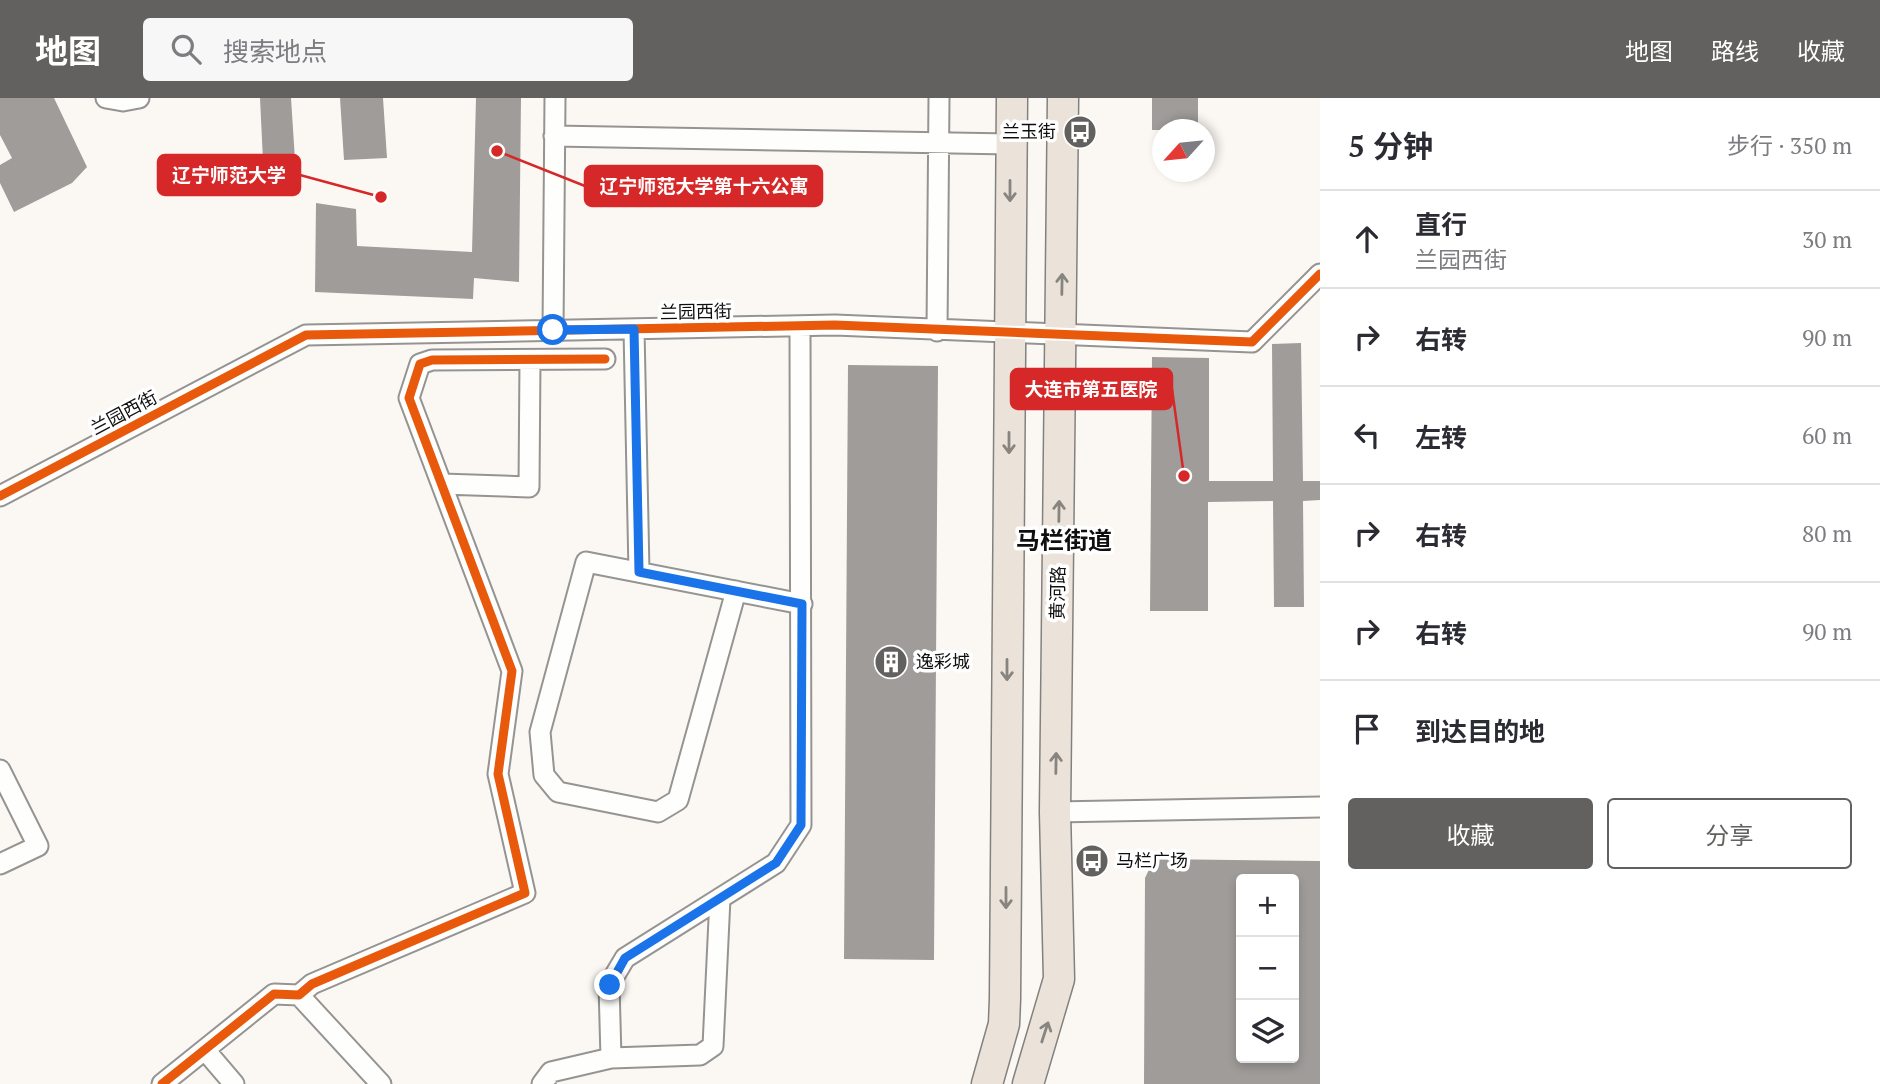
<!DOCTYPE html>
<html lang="zh">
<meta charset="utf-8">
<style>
:root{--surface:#fff;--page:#f7f7f7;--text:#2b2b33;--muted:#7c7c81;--line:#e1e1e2;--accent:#62615f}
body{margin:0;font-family:"PT Serif","Noto Sans SC",serif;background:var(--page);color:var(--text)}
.controls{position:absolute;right:21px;bottom:21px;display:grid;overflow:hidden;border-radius:7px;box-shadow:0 4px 10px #0003}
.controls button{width:63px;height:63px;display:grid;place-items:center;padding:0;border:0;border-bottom:2px solid var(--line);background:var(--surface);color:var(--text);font:35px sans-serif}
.compass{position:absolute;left:1152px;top:21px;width:63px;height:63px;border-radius:50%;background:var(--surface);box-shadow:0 4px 10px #0003;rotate:243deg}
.stop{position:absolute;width:21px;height:21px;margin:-16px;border:5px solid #1a73e8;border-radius:50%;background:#fff}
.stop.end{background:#1a73e8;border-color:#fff;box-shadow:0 2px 7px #0008}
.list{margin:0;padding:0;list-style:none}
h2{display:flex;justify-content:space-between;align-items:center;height:91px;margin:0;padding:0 28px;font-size:30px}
h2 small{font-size:23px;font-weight:400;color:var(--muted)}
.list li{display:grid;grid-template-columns:46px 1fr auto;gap:21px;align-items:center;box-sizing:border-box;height:98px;padding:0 28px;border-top:2px solid var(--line)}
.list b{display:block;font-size:26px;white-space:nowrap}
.list p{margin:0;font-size:23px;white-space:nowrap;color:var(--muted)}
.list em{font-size:23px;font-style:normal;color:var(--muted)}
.actions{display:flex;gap:14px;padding:21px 28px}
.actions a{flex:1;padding:16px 0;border:2px solid var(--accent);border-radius:7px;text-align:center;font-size:24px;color:var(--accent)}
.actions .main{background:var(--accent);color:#fff}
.icon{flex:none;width:38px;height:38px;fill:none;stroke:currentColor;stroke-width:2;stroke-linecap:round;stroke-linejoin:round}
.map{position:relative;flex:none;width:1320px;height:986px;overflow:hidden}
header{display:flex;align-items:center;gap:42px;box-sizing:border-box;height:98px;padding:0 35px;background:var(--accent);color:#fff}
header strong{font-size:33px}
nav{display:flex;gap:38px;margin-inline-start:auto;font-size:24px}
.search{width:490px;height:63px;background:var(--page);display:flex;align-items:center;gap:18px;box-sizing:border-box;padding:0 24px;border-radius:7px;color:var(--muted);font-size:26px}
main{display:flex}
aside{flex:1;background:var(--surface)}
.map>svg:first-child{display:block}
.building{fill:#9f9c9a;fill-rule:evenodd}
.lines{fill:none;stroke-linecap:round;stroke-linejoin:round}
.street-casing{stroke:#959492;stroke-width:23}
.primary-casing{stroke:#83817f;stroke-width:33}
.street{stroke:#fefefd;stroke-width:19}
.primary{stroke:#ebe3da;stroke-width:30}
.cycleway-casing{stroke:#fff;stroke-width:13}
.cycleway{stroke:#e8590c;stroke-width:9}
.oneway{stroke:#88847f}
.route{stroke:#1a73e8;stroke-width:9}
.labels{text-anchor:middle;stroke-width:7;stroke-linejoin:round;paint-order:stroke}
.poi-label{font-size:18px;fill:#0f0f0f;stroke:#fff;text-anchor:start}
.street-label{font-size:18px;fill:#0f0f0f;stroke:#fff}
.district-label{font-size:24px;font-weight:bold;fill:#0f0f0f;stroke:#fff}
.leader{fill:none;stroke:#d62828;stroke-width:2.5}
.callout-dot{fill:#d62828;stroke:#fff;stroke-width:2.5}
.callout{fill:#d62828;stroke:#d62828;stroke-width:2.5}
.callout-label{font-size:19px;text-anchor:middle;font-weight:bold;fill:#fff}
</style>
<header>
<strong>地图</strong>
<div class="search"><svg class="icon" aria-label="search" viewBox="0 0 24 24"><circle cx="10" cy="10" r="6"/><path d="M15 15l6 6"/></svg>搜索地点</div>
<nav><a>地图</a><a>路线</a><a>收藏</a></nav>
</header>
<main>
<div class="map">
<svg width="1320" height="986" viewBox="0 0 1320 986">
<rect width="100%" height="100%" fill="#fbf8f4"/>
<path class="building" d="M 0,0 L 54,0 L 87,69 L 72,85 L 14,114 L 0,85 L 0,67 L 12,60 L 0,37 Z
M 260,0 L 291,0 L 295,62 L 263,63 Z
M 340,0 L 383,0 L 387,60 L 344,62 Z
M 476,0 L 521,0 L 519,184 L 474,180 L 473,201 L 315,194 L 316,105 L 356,111 L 357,148 L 472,154 Z
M 1152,0 L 1198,0 L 1198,32 L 1152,32 Z
M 1301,245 L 1303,383 L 1320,383 L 1320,402 L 1303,403 L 1304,509 L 1274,509 L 1273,403 L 1208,404 L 1208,513 L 1150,513 L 1152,259 L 1209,260 L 1209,383 L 1273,383 L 1272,246 Z
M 848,267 L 938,268 L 934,862 L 844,861 Z
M 1154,761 L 1320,763 L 1320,986 L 1144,986 L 1145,780 ZM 1241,781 L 1294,781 L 1294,960 L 1241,960 Z"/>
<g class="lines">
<defs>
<path id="street" d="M 106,0 L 123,3 L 139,0
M 554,38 L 1011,46
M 634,231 L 639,474
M 553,232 L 555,0
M 937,233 L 939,0
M 442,386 L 529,389 L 530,262
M 0,398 L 306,237 L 835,227 L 1252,244 L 1320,176
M 736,493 L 678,702 L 658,714 L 558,694 L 544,677 L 540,634 L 586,464 C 658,478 730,492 802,506
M 0,672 L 38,748 L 0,766
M 1055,714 L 1320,709
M 299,897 L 381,986
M 205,952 L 234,986
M 611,960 L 609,887 L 625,860 L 776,765 L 801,727 L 800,228
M 162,986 L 274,896 L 299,897 L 312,886 L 525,795 L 498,676 L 512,573 L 409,300 L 420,266 L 432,262 L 605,261
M 542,986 L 551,974 L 611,960 L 700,957 L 713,948 L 720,800"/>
<path id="primary" d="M 987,986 L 1004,926 L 1005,901 L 1012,0
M 1028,986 L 1059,881 L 1055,714 L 1063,0"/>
</defs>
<use href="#street" class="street-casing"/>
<use href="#primary" class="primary-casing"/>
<use href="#street" class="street"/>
<use href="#primary" class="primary"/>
<defs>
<path id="cycleway" d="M 0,398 L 306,237 L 835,227 L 1252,244 L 1320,176
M 162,986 L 274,896 L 299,897 L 312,886 L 525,795 L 498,676 L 512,573 L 409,300 L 420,266 L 432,262 L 605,261"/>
</defs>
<use href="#cycleway" class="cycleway-casing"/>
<use href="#cycleway" class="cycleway"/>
</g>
<defs><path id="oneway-shaft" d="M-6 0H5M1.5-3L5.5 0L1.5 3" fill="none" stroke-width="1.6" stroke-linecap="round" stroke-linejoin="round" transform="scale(1.75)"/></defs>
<g class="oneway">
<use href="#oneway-shaft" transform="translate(1010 93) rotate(90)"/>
<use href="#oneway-shaft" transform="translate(1062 186) rotate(-89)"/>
<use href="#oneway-shaft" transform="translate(1009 345) rotate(90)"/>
<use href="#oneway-shaft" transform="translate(1059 413) rotate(-89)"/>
<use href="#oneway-shaft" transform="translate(1007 572) rotate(90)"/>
<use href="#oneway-shaft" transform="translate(1056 665) rotate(-89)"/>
<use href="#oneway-shaft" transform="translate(1006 800) rotate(90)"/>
<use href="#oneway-shaft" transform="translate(1045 934) rotate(-72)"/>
</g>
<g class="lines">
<path class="route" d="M 553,232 L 634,231 L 639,474 L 802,506 L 801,727 L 776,765 L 625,860 L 610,887"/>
</g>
<defs>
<symbol id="bus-disc" viewBox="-11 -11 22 22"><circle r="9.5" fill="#62615f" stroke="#fff"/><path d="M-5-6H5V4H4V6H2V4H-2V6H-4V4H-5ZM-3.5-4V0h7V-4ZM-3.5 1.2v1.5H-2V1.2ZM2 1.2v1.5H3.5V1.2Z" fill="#fff"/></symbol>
<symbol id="building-disc" viewBox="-11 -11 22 22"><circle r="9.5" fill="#62615f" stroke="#fff"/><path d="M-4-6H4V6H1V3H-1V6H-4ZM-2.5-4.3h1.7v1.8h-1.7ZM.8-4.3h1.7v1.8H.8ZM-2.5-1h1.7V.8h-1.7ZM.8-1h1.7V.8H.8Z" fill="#fff"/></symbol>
</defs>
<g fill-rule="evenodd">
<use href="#bus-disc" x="1061" y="15" width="38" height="38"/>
<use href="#building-disc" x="872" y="545" width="38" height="38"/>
<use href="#bus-disc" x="1073" y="744" width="38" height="38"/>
</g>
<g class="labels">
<g class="poi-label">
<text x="1056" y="40" text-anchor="end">兰玉街</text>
<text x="916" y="570">逸彩城</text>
<text x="1116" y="769">马栏广场</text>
</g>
<g class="street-label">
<text transform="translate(696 214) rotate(-1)" y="6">兰园西街</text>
<text transform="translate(124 315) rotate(-28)" y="6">兰园西街</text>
<text transform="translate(1058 495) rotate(-89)" y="6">黄河路</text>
</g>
<g class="district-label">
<text x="1064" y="451">马栏街道</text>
</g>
</g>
<path class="leader" d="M381 99L300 77M497 53L585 88M1184 378L1172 291"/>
<g class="callout-dot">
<circle cx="381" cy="99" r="7"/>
<circle cx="497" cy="53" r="7"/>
<circle cx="1184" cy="378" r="7"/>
</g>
<g class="callout">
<rect x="158" y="57" width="142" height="40" rx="7"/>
<rect x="585" y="68" width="237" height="40" rx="7"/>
<rect x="1011" y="271" width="161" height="40" rx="7"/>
</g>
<g class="callout-label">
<text x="229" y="84">辽宁师范大学</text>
<text x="704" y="95">辽宁师范大学第十六公寓</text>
<text x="1091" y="298">大连市第五医院</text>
</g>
</svg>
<div class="controls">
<button>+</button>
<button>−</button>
<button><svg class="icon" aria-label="layers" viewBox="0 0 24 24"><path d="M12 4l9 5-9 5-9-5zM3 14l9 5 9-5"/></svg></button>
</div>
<svg class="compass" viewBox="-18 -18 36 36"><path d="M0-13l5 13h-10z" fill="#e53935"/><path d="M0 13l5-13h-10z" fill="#7c7c81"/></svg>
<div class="stop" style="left:553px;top:232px"></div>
<div class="stop end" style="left:610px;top:887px"></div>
</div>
<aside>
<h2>5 分钟<small>步行 · 350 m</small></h2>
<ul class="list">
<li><svg class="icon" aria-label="ahead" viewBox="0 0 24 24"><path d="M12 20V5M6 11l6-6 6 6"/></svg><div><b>直行</b><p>兰园西街</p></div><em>30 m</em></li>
<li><svg class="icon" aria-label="right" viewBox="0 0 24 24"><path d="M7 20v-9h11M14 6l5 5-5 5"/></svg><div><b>右转</b></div><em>90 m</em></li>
<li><svg class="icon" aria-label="left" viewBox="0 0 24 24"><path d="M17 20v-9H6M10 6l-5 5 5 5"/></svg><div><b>左转</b></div><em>60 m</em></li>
<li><svg class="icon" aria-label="right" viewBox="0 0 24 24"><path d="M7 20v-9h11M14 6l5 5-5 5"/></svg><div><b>右转</b></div><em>80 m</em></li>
<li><svg class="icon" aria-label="right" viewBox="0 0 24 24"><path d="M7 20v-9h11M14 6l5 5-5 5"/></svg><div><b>右转</b></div><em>90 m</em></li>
<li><svg class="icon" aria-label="arrive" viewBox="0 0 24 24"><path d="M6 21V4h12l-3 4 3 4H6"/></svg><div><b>到达目的地</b></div></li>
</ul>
<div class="actions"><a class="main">收藏</a><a>分享</a></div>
</aside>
</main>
